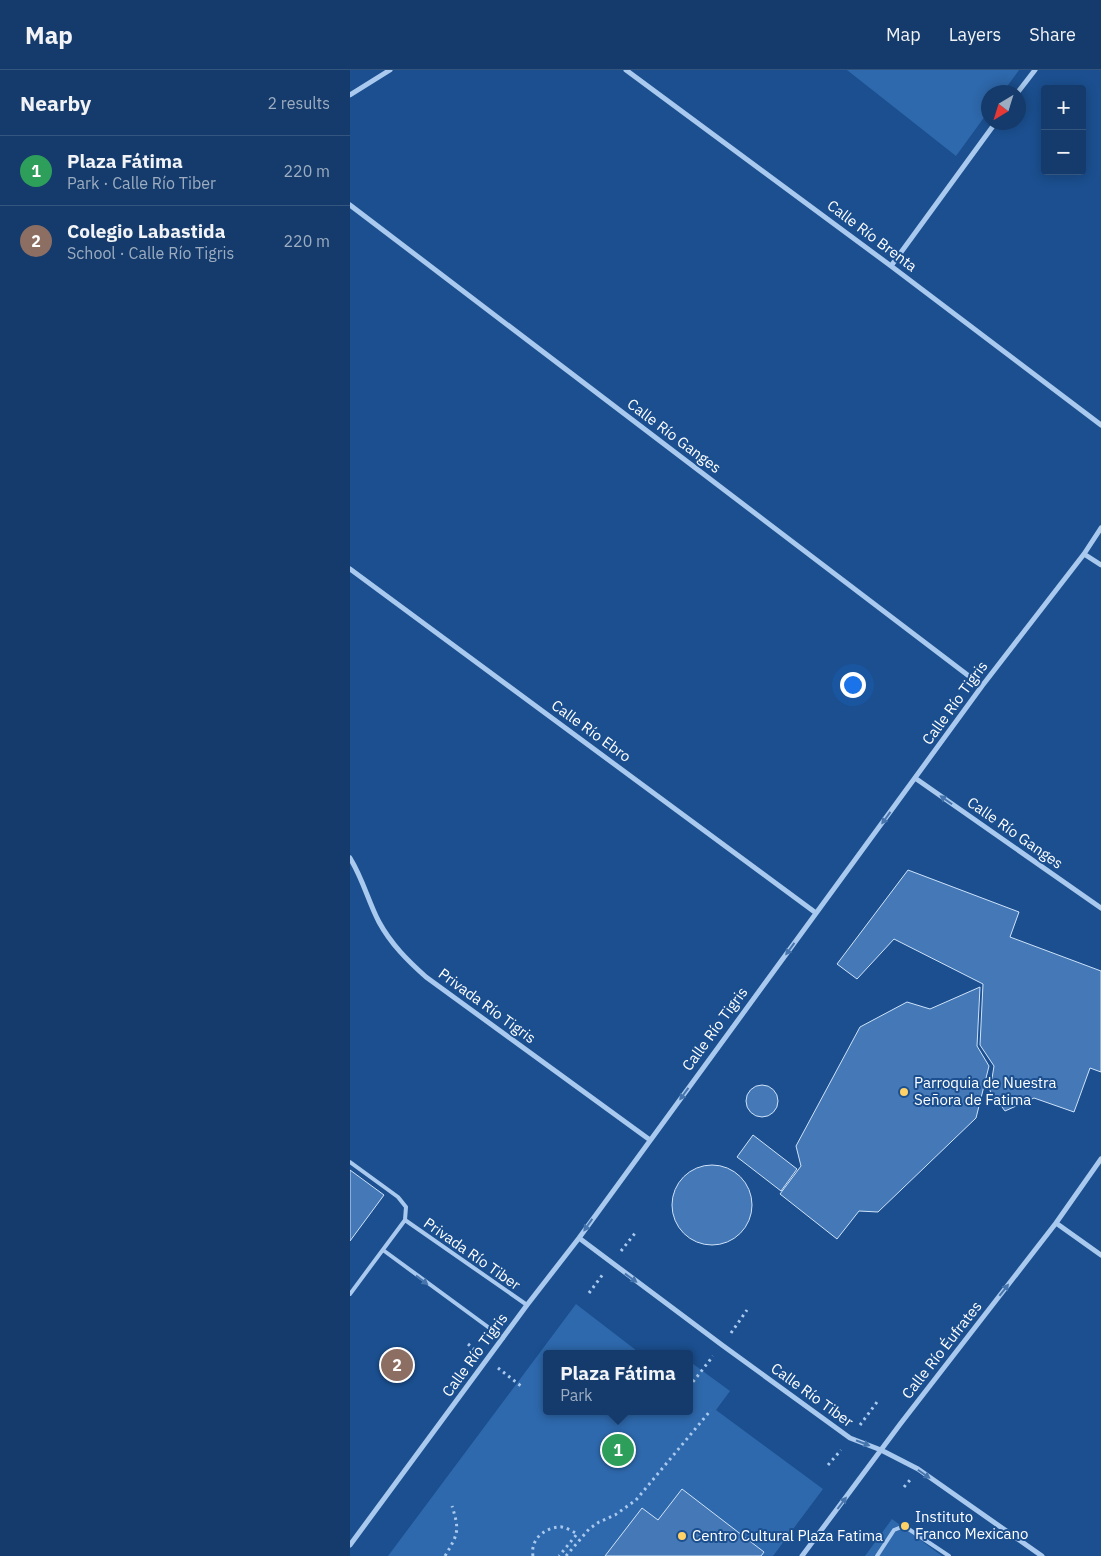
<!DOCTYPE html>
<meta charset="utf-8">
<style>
:root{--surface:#143b6b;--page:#214673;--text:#f1f3f6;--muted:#9dadc1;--line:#33557e;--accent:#90b9f0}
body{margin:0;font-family:"IBM Plex Sans",sans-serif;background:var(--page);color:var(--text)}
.controls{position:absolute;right:15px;top:15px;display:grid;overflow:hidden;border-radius:5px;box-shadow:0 2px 12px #0003}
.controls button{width:45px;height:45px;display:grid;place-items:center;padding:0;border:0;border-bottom:1px solid var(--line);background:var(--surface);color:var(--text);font:25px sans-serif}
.compass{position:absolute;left:631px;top:15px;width:45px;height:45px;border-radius:50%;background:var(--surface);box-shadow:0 2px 12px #0003;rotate:218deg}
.you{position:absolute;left:502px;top:614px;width:18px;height:18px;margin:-12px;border:4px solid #fff;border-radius:50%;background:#1a73e8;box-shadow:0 0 0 8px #1a73e833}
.badge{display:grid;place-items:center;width:32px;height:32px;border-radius:50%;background:var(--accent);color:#fff;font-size:16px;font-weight:700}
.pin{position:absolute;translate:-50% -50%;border:2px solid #fff;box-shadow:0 1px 5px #0006}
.popup{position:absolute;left:193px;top:1280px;width:150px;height:65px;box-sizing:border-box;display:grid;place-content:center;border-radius:5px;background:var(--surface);filter:drop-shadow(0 1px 4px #0005);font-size:16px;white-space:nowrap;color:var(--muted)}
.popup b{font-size:19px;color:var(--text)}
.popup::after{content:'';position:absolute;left:50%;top:100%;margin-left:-10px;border:10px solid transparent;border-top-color:var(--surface)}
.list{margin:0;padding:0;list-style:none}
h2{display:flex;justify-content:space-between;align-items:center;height:65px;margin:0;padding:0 20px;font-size:21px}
h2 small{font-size:16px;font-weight:400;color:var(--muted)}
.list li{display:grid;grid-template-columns:32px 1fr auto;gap:15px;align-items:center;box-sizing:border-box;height:70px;padding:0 20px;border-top:1px solid var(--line)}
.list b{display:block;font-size:19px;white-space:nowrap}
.list p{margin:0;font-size:16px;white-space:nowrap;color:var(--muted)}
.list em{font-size:16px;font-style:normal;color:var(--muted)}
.map{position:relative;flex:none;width:751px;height:1486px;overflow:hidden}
header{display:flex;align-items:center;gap:30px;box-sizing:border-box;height:70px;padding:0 25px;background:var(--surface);border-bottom:1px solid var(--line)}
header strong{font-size:24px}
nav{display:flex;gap:28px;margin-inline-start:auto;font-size:18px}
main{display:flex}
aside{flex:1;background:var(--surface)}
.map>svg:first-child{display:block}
.green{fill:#2e69ad}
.building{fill:#4478b7;stroke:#cfe3fa}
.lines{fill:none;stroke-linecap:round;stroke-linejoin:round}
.path{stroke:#a9c9ee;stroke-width:3;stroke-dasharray:2.5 4;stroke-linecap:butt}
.service{stroke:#a9c9ee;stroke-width:4}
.minor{stroke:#a9c9ee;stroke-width:5}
.oneway{fill:#4674ac}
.poi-dot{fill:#ffd166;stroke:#1b4f8f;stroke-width:2}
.labels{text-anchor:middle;stroke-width:4;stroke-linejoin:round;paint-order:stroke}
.street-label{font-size:15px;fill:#fff;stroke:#1b4f8f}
.poi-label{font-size:15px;fill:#fff;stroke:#1b4f8f;text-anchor:start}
</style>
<header>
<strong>Map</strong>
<nav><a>Map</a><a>Layers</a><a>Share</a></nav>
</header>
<main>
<aside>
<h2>Nearby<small>2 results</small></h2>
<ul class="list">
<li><span class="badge" style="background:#2e9e5b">1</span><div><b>Plaza Fátima</b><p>Park · Calle Río Tiber</p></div><em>220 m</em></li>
<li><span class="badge" style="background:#8d6e63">2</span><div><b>Colegio Labastida</b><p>School · Calle Río Tigris</p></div><em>220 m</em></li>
</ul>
</aside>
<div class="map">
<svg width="751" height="1486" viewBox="0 0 751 1486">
<rect width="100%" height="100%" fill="#1b4f8f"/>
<path class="green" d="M 497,0 L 669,0 L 653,22 L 638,22 L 638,42 L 606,86 Z
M 226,1234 L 291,1284 L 197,1284 L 197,1341 L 339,1341 L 339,1291 L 380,1321 L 366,1340 L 473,1419 L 423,1486 L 38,1486 Z
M 542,1449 L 592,1486 L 515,1486 Z"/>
<path class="building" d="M 558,800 L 669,842 L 660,867 L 751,901 L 751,1002 L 740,998 L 724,1042 L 684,1028 L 655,1041 L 640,1021 L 644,996 L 630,975 L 633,914 L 544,869 L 507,909 L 487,894 Z
M 630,917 L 627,976 L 639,996 L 626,1048 L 528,1142 L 509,1141 L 487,1169 L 430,1124 L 451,1096 L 446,1076 L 510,957 L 557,932 L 580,939 Z
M396 1031a16 16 0 1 1 32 0a16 16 0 1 1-32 0Z
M 403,1065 L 447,1099 L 431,1121 L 387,1087 Z
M322 1135a40 40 0 1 1 80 0a40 40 0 1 1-80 0Z
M 0,1100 L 34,1125 L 0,1171 Z
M 332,1419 L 414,1482 L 411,1486 L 255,1486 L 292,1438 L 308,1450 Z"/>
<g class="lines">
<path class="path" d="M 271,1181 L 286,1162
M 239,1223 L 253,1204
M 381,1263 L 397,1240
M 118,1274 L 125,1280
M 148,1298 L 171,1316
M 339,1317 L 363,1286
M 510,1355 L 527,1332
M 478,1395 L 491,1380
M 554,1417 L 560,1410
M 95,1486 C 108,1464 110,1461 102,1436
M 183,1486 C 180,1470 194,1458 209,1457 C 214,1456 222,1461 227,1464 L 209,1486
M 216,1486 L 239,1459 L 249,1452 L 265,1445 L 286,1430 L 361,1340"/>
<path class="service" d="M 0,1092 L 48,1127 L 56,1137 L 55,1150 L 0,1224
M 55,1150 L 177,1235
M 33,1180 L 153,1268
M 527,1486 L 544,1460 L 554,1456 L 599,1486"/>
<path class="minor" d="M 276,0 L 541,196 L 751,355
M 668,22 L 685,0
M 0,25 L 40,0
M 0,135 L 632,616
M 541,196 L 646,52
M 734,484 L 751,495
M 0,499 L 466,843
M 565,708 L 751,838
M 0,788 C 13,809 18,831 29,852 C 41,874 57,890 76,907 L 300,1070
M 706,1153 L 751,1185
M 229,1168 L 372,1275 L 500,1368 L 531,1380 L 568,1399 L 692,1486
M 0,1475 L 177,1235 L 229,1168 L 632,616 L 734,484 L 751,458
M 452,1486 L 551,1353 L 706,1153 L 751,1089"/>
</g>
<defs><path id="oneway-solid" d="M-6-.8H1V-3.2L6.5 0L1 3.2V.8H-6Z" transform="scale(1.25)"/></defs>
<g class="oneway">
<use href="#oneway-solid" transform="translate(596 730) rotate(-145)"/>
<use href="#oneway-solid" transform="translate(536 748) rotate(126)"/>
<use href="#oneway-solid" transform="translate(440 879) rotate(126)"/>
<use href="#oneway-solid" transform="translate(334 1024) rotate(126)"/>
<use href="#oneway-solid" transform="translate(238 1155) rotate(125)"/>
<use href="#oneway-solid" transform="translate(281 1208) rotate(36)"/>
<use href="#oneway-solid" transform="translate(72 1210) rotate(37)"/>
<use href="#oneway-solid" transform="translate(654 1220) rotate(-52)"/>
<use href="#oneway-solid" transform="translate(513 1373) rotate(21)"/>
<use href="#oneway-solid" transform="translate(574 1404) rotate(35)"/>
<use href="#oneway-solid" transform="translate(492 1433) rotate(-53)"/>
</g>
<g class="poi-dot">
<circle cx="554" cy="1022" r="5"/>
<circle cx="555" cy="1456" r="5"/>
<circle cx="332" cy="1466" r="5"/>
</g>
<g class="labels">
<g class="street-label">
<text transform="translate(522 166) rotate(37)" y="5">Calle Río Brenta</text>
<text transform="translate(324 366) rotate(37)" y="5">Calle Río Ganges</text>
<text transform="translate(605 633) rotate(-54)" y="5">Calle Río Tigris</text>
<text transform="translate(241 661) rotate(36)" y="5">Calle Río Ebro</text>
<text transform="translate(665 763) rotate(35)" y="5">Calle Río Ganges</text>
<text transform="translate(137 936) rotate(36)" y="5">Privada Río Tigris</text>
<text transform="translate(365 959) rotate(-54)" y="5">Calle Río Tigris</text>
<text transform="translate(122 1184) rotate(35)" y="5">Privada Río Tiber</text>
<text transform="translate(592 1280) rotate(-52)" y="5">Calle Río Éufrates</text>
<text transform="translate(125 1285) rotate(-54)" y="5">Calle Río Tigris</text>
<text transform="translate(462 1325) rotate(36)" y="5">Calle Río Tiber</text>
</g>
<g class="poi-label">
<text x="564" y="1018">Parroquia de Nuestra<tspan x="564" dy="17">Señora de Fatima</tspan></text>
<text x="565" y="1452">Instituto<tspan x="565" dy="17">Franco Mexicano</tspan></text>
<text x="342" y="1471">Centro Cultural Plaza Fatima</text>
</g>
</g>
</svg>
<div class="controls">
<button>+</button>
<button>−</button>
</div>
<svg class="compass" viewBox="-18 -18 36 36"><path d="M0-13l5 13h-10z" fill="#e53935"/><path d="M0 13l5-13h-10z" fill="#9dadc1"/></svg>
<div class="you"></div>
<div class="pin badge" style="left:268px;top:1380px;background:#2e9e5b">1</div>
<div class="popup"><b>Plaza Fátima</b>Park</div>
<div class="pin badge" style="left:47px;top:1295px;background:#8d6e63">2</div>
</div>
</main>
